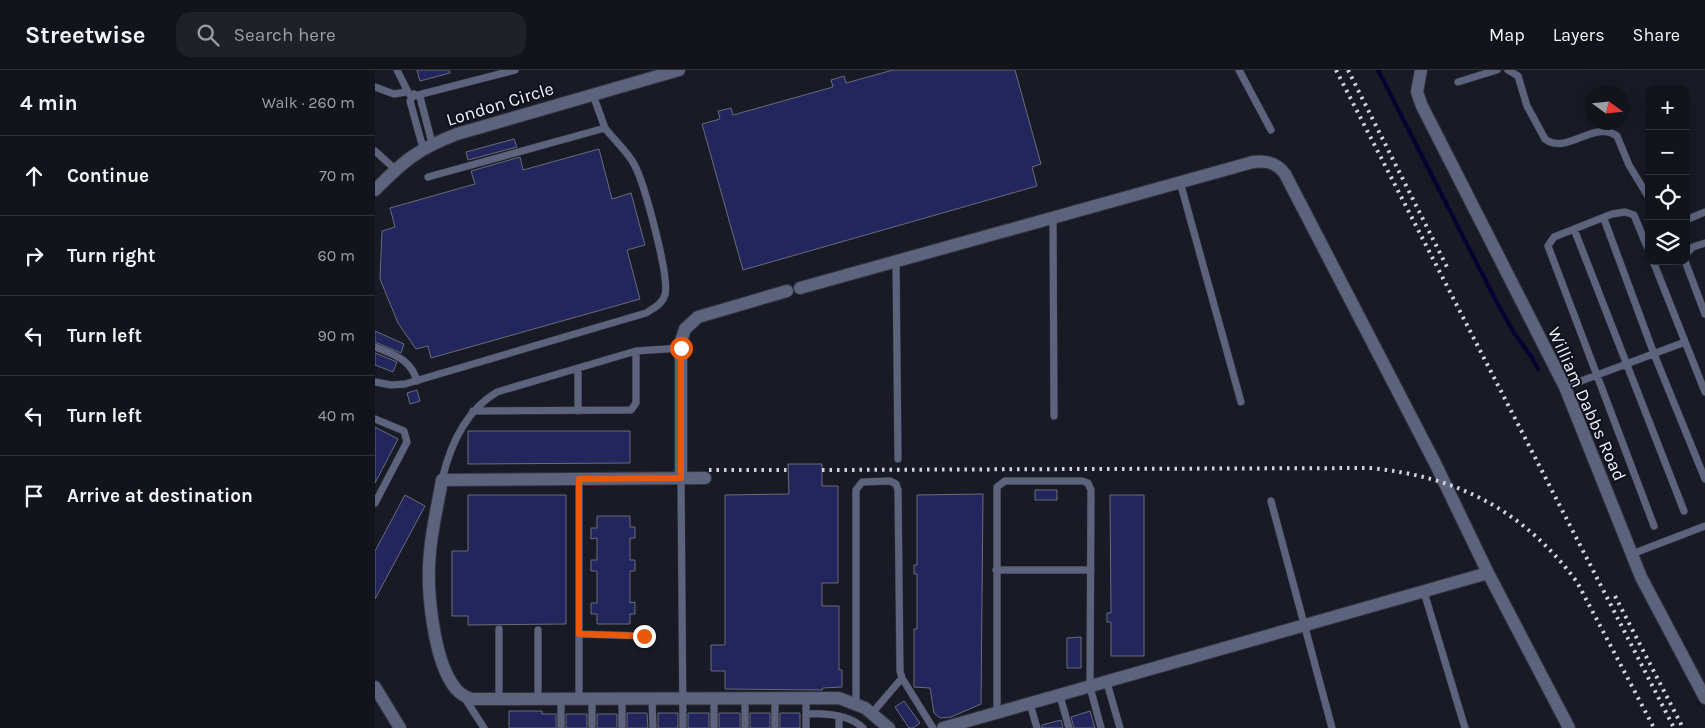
<!DOCTYPE html>
<meta charset="utf-8">
<style>
:root{--surface:#12141c;--page:#1f2129;--text:#f1f3f6;--muted:#9c9ea3;--line:#31333b}
body{margin:0;font-family:Karla,sans-serif;background:var(--page);color:var(--text)}
.controls{position:absolute;right:15px;top:15px;display:grid;overflow:hidden;border-radius:10px;box-shadow:0 5px 20px #0002}
.controls button{width:45px;height:45px;display:grid;place-items:center;padding:0;border:0;border-bottom:1px solid var(--line);background:var(--surface);color:var(--text);font:25px sans-serif}
.compass{position:absolute;left:1210px;top:15px;width:45px;height:45px;border-radius:50%;background:var(--surface);box-shadow:0 5px 20px #0002;rotate:105deg}
.stop{position:absolute;width:15px;height:15px;margin:-11px;border:4px solid #ea580c;border-radius:50%;background:#fff}
.stop.end{background:#ea580c;border-color:#fff;box-shadow:0 1px 5px #0008}
.list{margin:0;padding:0;list-style:none}
h2{display:flex;justify-content:space-between;align-items:center;height:65px;margin:0;padding:0 20px;font-size:21px}
h2 small{font-size:16px;font-weight:400;color:var(--muted)}
.list li{display:grid;grid-template-columns:32px 1fr auto;gap:15px;align-items:center;box-sizing:border-box;height:80px;padding:0 20px;border-top:1px solid var(--line)}
.list b{display:block;font-size:19px;white-space:nowrap}
.list em{font-size:16px;font-style:normal;color:var(--muted)}
.icon{flex:none;width:28px;height:28px;fill:none;stroke:currentColor;stroke-width:2;stroke-linecap:round;stroke-linejoin:round}
.map{position:relative;flex:none;width:1330px;height:658px;overflow:hidden}
header{display:flex;align-items:center;gap:30px;box-sizing:border-box;height:70px;padding:0 25px;background:var(--surface);border-bottom:1px solid var(--line)}
header strong{font-size:24px}
nav{display:flex;gap:28px;margin-inline-start:auto;font-size:18px}
.search{width:350px;height:45px;background:var(--page);display:flex;align-items:center;gap:12px;box-sizing:border-box;padding:0 18px;border-radius:15px;color:var(--muted);font-size:19px}
main{display:flex}
aside{flex:1;background:var(--surface)}
.map>svg:first-child{display:block}
.lines{fill:none;stroke-linecap:round;stroke-linejoin:round}
.stream{stroke:#070031;stroke-width:4}
.building{fill:#23255d;stroke:#696c79}
.service-casing{stroke:#32343e;stroke-width:8}
.minor-casing{stroke:#32343e;stroke-width:14}
.service{stroke:#5d627d;stroke-width:7}
.minor{stroke:#5d627d;stroke-width:12}
.rail{stroke:#d2d4dd;stroke-width:4;stroke-dasharray:2.5 5;stroke-linecap:butt}
.route{stroke:#ea580c;stroke-width:6}
.labels{text-anchor:middle;stroke-width:4;stroke-linejoin:round;paint-order:stroke}
.street-label{font-size:18px;fill:#eef0f8;stroke:#0f111c}
</style>
<header>
<strong>Streetwise</strong>
<div class="search"><svg class="icon" aria-label="search" viewBox="0 0 24 24"><circle cx="10" cy="10" r="6"/><path d="M15 15l6 6"/></svg>Search here</div>
<nav><a>Map</a><a>Layers</a><a>Share</a></nav>
</header>
<main>
<aside>
<h2>4 min<small>Walk · 260 m</small></h2>
<ul class="list">
<li><svg class="icon" aria-label="ahead" viewBox="0 0 24 24"><path d="M12 20V5M6 11l6-6 6 6"/></svg><div><b>Continue</b></div><em>70 m</em></li>
<li><svg class="icon" aria-label="right" viewBox="0 0 24 24"><path d="M7 20v-9h11M14 6l5 5-5 5"/></svg><div><b>Turn right</b></div><em>60 m</em></li>
<li><svg class="icon" aria-label="left" viewBox="0 0 24 24"><path d="M17 20v-9H6M10 6l-5 5 5 5"/></svg><div><b>Turn left</b></div><em>90 m</em></li>
<li><svg class="icon" aria-label="left" viewBox="0 0 24 24"><path d="M17 20v-9H6M10 6l-5 5 5 5"/></svg><div><b>Turn left</b></div><em>40 m</em></li>
<li><svg class="icon" aria-label="arrive" viewBox="0 0 24 24"><path d="M6 21V4h12l-3 4 3 4H6"/></svg><div><b>Arrive at destination</b></div></li>
</ul>
</aside>
<div class="map">
<svg width="1330" height="658" viewBox="0 0 1330 658">
<rect width="100%" height="100%" fill="#181a25"/>
<g class="lines">
<path class="stream" d="M 1003,0 L 1120,229 L 1139,263 L 1156,286 L 1163,299"/>
</g>
<path class="building" d="M 42,0 L 74,0 L 75,3 L 45,11 Z
M 518,0 L 640,0 L 666,94 L 657,97 L 662,116 L 368,200 L 327,54 L 345,49 L 343,41 L 356,38 L 358,45 L 458,17 L 456,10 L 469,6 L 471,13 Z
M 139,69 L 142,77 L 93,90 L 91,82 Z
M 224,79 L 237,129 L 256,123 L 270,175 L 252,180 L 265,229 L 56,288 L 53,276 L 41,279 L 23,253 L 5,209 L 7,161 L 20,157 L 15,138 L 100,114 L 96,101 L 145,87 L 148,100 Z
M 0,261 L 29,274 L 26,283 L 0,272 Z
M 0,283 L 22,292 L 18,302 L 0,295 Z
M 42,320 L 45,331 L 35,334 L 32,323 Z
M 0,357 L 23,369 L 0,413 Z
M 93,361 L 255,361 L 255,393 L 93,394 Z
M 413,394 L 447,394 L 447,416 L 463,416 L 463,513 L 447,513 L 447,536 L 464,536 L 464,600 L 467,600 L 467,617 L 448,618 L 447,620 L 350,619 L 350,601 L 336,601 L 336,575 L 350,575 L 350,425 L 414,424 Z
M 660,420 L 682,420 L 682,430 L 660,430 Z
M 608,424 L 606,634 L 576,647 L 565,648 L 559,643 L 555,618 L 539,617 L 539,559 L 542,559 L 542,504 L 539,504 L 539,495 L 542,495 L 542,425 Z
M 30,425 L 50,436 L 0,529 L 0,481 Z
M 93,425 L 191,425 L 191,554 L 93,555 L 93,546 L 77,546 L 77,481 L 93,481 Z
M 735,425 L 769,425 L 769,586 L 736,586 L 736,552 L 732,552 L 732,543 L 736,543 Z
M 222,446 L 255,446 L 255,457 L 260,457 L 260,468 L 255,468 L 255,490 L 260,490 L 260,501 L 255,501 L 255,533 L 260,532 L 260,544 L 255,544 L 255,554 L 222,554 L 222,544 L 216,544 L 216,533 L 222,533 L 222,501 L 216,501 L 216,490 L 222,490 L 222,468 L 216,469 L 216,458 L 222,458 Z
M 706,567 L 706,598 L 692,598 L 692,568 Z
M 529,631 L 545,653 L 538,658 L 534,658 L 520,637 Z
M 134,641 L 167,641 L 167,644 L 181,644 L 181,658 L 134,658 Z
M 715,641 L 720,658 L 699,658 L 696,647 Z
M 252,643 L 272,643 L 273,658 L 252,658 Z
M 283,643 L 303,643 L 303,658 L 283,658 Z
M 313,643 L 334,643 L 334,658 L 313,658 Z
M 344,643 L 365,643 L 365,658 L 344,658 Z
M 375,643 L 395,643 L 395,658 L 375,658 Z
M 405,643 L 425,643 L 425,658 L 405,658 Z
M 191,644 L 212,644 L 212,658 L 191,658 Z
M 222,644 L 242,644 L 242,658 L 222,658 Z
M 686,650 L 688,658 L 667,658 L 667,655 Z"/>
<g class="lines">
<defs>
<path id="service" d="M 22,0 L 34,24
M 864,0 L 896,60
M 1133,0 L 1143,6 L 1152,36 L 1170,69 C 1192,86 1219,49 1242,66 L 1254,95 L 1274,128
M 1083,12 L 1122,0
M 0,17 L 19,24 L 31,22
M 43,25 L 140,0
M 218,25 L 230,58
M 48,78 L 35,31 L 39,24 L 45,27 L 57,73
M 0,81 L 20,99
M 805,112 L 866,332
M 678,148 L 679,346
M 1229,149 L 1279,284 L 1330,409
M 1311,150 L 1330,142
M 1199,159 L 1309,441
M 1273,168 L 1270,172 L 1274,180
M 1270,172 L 1259,145 L 1250,142 L 1237,144 L 1179,167 L 1173,176 L 1279,456
M 1311,184 L 1318,177 L 1330,173
M 521,191 L 523,389
M 1278,191 L 1330,322
M 1310,191 L 1330,244
M 0,277 C 19,285 36,289 42,311
M 0,312 L 16,315 L 30,314 L 271,243 C 279,238 287,234 290,225 C 295,207 269,112 259,94 C 252,81 239,70 230,58 L 53,107
M 1190,317 L 1310,272
M 98,341 L 256,340 L 261,333 L 261,281
M 203,341 L 203,298
M 0,349 L 29,361 L 32,372 L 0,433
M 306,408 L 308,658
M 204,409 L 204,629
M 67,410 C 75,375 90,341 122,322 L 261,281 L 306,278
M 896,431 L 957,658
M 1257,484 L 1330,456
M 621,500 L 716,500
M 1049,522 L 1090,658
M 124,559 L 124,629
M 163,560 L 163,629
M 204,564 L 269,566
M 732,613 L 745,658
M 685,626 L 694,658
M 89,627 L 109,658
M 186,629 L 186,658
M 217,629 L 217,658
M 247,629 L 247,658
M 277,629 L 278,658
M 339,629 L 339,658
M 370,629 L 370,658
M 400,629 L 400,658
M 481,634 L 481,420 L 487,412 L 515,411 L 521,414 L 523,420 L 525,601 L 527,608 L 558,658
M 655,634 L 662,658
M 498,642 L 527,608
M 622,643 L 622,417 L 630,411 L 707,411 L 713,413 L 716,420 L 715,617 L 726,658
M 431,644 C 450,643 474,644 488,658
M 464,646 L 464,658
M 431,658 L 431,629"/>
<path id="minor" d="M 1046,0 L 1042,22 L 1047,36 L 1190,317 L 1266,507 L 1330,628
M 0,120 C 30,90 41,80 82,64 L 304,0
M 425,218 L 878,92 C 892,90 902,93 910,104 L 1060,393 L 1113,503 L 1194,658
M 306,408 L 306,271 L 310,259 L 323,247 L 412,221
M 330,408 L 67,410 C 63,434 57,458 55,482 C 51,517 58,592 81,619 C 85,624 91,627 97,629 L 464,628 L 490,638 L 514,658
M 0,617 L 25,658
M 568,658 L 1113,503"/>
</defs>
<use href="#service" class="service-casing"/>
<use href="#minor" class="minor-casing"/>
<use href="#service" class="service"/>
<use href="#minor" class="minor"/>
<path class="rail" d="M 961,0 L 1299,658
M 973,0 L 1073,199
M 334,400 L 414,400
M 447,400 L 994,398 C 1083,406 1149,441 1202,512 L 1279,658
M 1240,526 L 1308,658"/>
</g>
<g class="lines">
<path class="route" d="M 269,566 L 204,564 L 204,409 L 306,408 L 306,278"/>
</g>
<g class="labels">
<g class="street-label">
<text transform="translate(125 34) rotate(-17)" y="6">London Circle</text>
<text transform="translate(1212 334) rotate(66)" y="6">William Dabbs Road</text>
</g>
</g>
</svg>
<div class="controls">
<button>+</button>
<button>−</button>
<button><svg class="icon" aria-label="locate" viewBox="0 0 24 24"><circle cx="12" cy="12" r="6"/><path d="M12 2v4M12 18v4M2 12h4M18 12h4"/></svg></button>
<button><svg class="icon" aria-label="layers" viewBox="0 0 24 24"><path d="M12 4l9 5-9 5-9-5zM3 14l9 5 9-5"/></svg></button>
</div>
<svg class="compass" viewBox="-18 -18 36 36"><path d="M0-13l5 13h-10z" fill="#e53935"/><path d="M0 13l5-13h-10z" fill="#9c9ea3"/></svg>
<div class="stop" style="left:306px;top:278px"></div>
<div class="stop end" style="left:269px;top:566px"></div>
</div>
</main>
